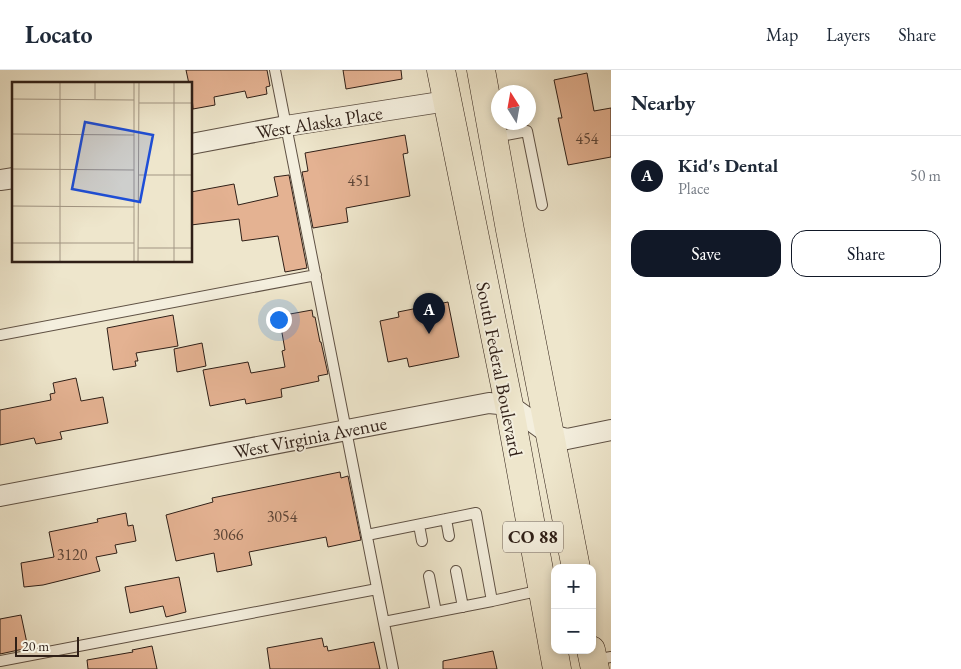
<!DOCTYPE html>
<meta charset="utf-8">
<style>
:root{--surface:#fff;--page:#f2f2f3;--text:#1f2937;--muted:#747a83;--line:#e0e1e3;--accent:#111827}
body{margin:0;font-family:"EB Garamond",serif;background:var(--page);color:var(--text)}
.controls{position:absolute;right:15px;bottom:15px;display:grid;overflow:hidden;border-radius:10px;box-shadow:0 2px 8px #0003}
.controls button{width:45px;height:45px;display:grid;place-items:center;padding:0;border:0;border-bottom:1px solid var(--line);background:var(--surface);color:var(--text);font:25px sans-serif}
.compass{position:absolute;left:491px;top:15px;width:45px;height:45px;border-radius:50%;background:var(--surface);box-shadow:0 2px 8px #0003;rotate:349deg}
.scale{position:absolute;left:15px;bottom:12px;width:64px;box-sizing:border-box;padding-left:5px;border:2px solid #2f1f17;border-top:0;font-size:14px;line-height:18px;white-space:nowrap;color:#2f1f17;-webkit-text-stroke:4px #f4efde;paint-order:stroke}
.you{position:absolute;left:278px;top:249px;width:18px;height:18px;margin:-12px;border:4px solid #fff;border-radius:50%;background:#1a73e8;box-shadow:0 0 0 8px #1a73e833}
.badge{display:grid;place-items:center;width:32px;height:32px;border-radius:50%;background:var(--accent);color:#fff;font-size:16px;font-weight:700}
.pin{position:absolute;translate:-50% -41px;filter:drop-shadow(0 1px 2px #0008)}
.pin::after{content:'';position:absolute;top:26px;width:18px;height:15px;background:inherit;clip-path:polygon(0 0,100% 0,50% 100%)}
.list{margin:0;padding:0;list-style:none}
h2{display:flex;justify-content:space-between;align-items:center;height:65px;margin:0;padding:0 20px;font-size:21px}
h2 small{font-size:16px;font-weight:400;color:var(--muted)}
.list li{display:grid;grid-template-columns:32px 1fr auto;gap:15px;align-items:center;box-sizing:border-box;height:80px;padding:0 20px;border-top:1px solid var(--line)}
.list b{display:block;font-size:19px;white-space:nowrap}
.list p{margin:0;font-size:16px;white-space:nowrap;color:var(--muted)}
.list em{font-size:16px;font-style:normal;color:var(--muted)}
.actions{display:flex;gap:10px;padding:15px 20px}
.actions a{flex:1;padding:11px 0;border:1px solid var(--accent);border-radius:15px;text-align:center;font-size:18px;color:var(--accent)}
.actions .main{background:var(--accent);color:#fff}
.map{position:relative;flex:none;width:611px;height:599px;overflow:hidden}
header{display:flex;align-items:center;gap:30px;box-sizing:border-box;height:70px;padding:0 25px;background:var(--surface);border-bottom:1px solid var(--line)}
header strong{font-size:24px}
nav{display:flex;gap:28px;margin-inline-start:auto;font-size:18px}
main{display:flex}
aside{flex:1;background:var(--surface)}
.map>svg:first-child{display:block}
.building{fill:#e4b292;stroke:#2f1f17}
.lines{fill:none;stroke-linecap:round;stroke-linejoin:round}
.service-casing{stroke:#5f5144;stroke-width:12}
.minor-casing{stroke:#5f5144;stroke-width:22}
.primary-casing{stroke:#2f1f17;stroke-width:29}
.service{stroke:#f4efde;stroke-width:10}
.minor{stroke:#f4efde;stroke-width:20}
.primary{stroke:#eee6cc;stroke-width:28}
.labels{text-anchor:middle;stroke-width:4;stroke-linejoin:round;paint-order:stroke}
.number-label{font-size:16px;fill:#5c4436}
.shield{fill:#f4efde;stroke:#6a5d53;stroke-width:1}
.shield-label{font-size:18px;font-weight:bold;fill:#2f1f17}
.street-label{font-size:19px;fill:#2f1f17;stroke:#f4efde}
.inset-road{fill:none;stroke:#a29684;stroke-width:1}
.view{fill:#1d4ed8;fill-opacity:0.15;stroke:#1d4ed8;stroke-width:2.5}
.inset-edge{fill:none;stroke:#2f1f17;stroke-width:2.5}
</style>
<header>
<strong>Locato</strong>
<nav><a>Map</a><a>Layers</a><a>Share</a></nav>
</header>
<main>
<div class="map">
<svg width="611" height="599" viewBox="0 0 611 599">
<rect width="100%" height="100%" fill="#eee6cc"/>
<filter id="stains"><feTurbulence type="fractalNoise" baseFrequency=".004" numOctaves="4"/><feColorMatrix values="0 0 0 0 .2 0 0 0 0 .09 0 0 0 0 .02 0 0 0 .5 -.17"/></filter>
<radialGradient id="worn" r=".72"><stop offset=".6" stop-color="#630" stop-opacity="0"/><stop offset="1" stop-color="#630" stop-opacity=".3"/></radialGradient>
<path class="building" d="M 186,0 L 267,0 L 270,16 L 266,17 L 267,24 L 247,28 L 245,21 L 214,27 L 215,35 L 193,39 L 191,14 L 189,14 Z
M 343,0 L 401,0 L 402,9 L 346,19 Z
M 587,3 L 594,41 L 611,38 L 611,87 L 568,95 L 558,48 L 562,48 L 554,10 Z
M 405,65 L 408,83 L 403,84 L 410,126 L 346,138 L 348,152 L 313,158 L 302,102 L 308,101 L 305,83 Z
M 289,105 L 307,198 L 285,202 L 278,166 L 242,171 L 239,149 L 191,155 L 191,122 L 234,114 L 238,135 L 278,126 L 274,107 Z
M 448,232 L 459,287 L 409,297 L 407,288 L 388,292 L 380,251 L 399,247 L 398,242 Z
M 312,240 L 313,247 L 315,247 L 320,272 L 321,272 L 328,304 L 318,306 L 319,311 L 281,319 L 282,327 L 246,334 L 245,329 L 210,336 L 203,300 L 248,292 L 251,303 L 285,297 L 282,281 L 285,280 L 279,246 Z
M 173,245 L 178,276 L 136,283 L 138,291 L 135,291 L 136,296 L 113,300 L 107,258 Z
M 202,273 L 206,296 L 177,302 L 174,279 Z
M 76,308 L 81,331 L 103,327 L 108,353 L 60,362 L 62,369 L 36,374 L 34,368 L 0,375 L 0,340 L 51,330 L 50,324 L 55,323 L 53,313 Z
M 340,402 L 341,408 L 348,406 L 361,470 L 328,477 L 326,467 L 249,482 L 252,495 L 217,502 L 214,483 L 176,491 L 166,445 L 213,432 L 212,428 Z
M 126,443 L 128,456 L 133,455 L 136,471 L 115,475 L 117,483 L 96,487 L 100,501 L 43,515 L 24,517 L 21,493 L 54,487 L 49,462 L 98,452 L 97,449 Z
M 179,507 L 186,542 L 166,547 L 163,536 L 130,543 L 125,517 Z
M 21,545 L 28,578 L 0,584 L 0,549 Z
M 322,568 L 324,577 L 327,576 L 328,581 L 374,572 L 380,599 L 270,599 L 267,578 Z
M 152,576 L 157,599 L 88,599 L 87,590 L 133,582 L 132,580 Z
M 493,581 L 497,599 L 443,599 L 443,591 Z"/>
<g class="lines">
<defs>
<path id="service" d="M 275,0 L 393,599
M 495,67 L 527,61 L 542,135
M 0,265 L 316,205
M 446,449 L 449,466
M 419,455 L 422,471
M 367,465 L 476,443 L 492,531 L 384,552
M 456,501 L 463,537
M 429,506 L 436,542
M 492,531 L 542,520
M 594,590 L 611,587
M 0,591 L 377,519"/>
<path id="minor" d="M 191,74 L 286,56 L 447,31
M 0,110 L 14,108
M 0,426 L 489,333 L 509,335 L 551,365 L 567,369 L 611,360"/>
<path id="primary" d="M 441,0 L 509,335 L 557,599
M 481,0 L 510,160 L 576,498
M 591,580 L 595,599"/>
</defs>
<use href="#service" class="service-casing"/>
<use href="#minor" class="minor-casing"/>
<use href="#primary" class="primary-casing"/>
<use href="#service" class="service"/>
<use href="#minor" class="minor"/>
<use href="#primary" class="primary"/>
</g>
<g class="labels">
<g class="number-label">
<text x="587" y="74">454</text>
<text x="359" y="116">451</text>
<text x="282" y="452">3054</text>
<text x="228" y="470">3066</text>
<text x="72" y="490">3120</text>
</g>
<rect class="shield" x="503" y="451.5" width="60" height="31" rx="4"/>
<g class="shield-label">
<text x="533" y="473">CO 88</text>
</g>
<g class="street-label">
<text transform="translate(319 52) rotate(-9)" y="7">West Alaska Place</text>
<text transform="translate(500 299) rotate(79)" y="7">South Federal Boulevard</text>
<text transform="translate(310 367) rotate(-11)" y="7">West Virginia Avenue</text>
</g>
</g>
<g transform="translate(12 12)">
<rect width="180" height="180" fill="#eee6cc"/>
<path class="inset-road" d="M 122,0 L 122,180M 162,0 L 162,180M 0,17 L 122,18M 83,17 L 83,0M 127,21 L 180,21M 0,52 L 122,53M 0,87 L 122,88M 126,93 L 180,93M 0,124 L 122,125M 0,161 L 122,161M 126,166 L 180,166M 48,180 L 48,0M 126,180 L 127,0"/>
<path class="view" d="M 73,40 L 141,53 L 128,120 L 60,107 Z"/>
<rect width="180" height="180" class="inset-edge"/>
</g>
<rect width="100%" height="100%" filter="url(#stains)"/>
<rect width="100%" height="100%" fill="url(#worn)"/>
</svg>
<div class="controls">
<button>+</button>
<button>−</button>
</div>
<svg class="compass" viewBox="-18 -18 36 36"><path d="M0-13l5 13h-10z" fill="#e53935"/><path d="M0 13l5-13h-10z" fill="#747a83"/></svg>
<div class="scale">20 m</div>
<div class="you"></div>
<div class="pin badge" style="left:429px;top:264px">A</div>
</div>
<aside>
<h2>Nearby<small></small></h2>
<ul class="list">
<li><span class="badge">A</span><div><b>Kid's Dental</b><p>Place</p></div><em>50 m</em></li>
</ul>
<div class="actions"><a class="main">Save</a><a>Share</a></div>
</aside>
</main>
